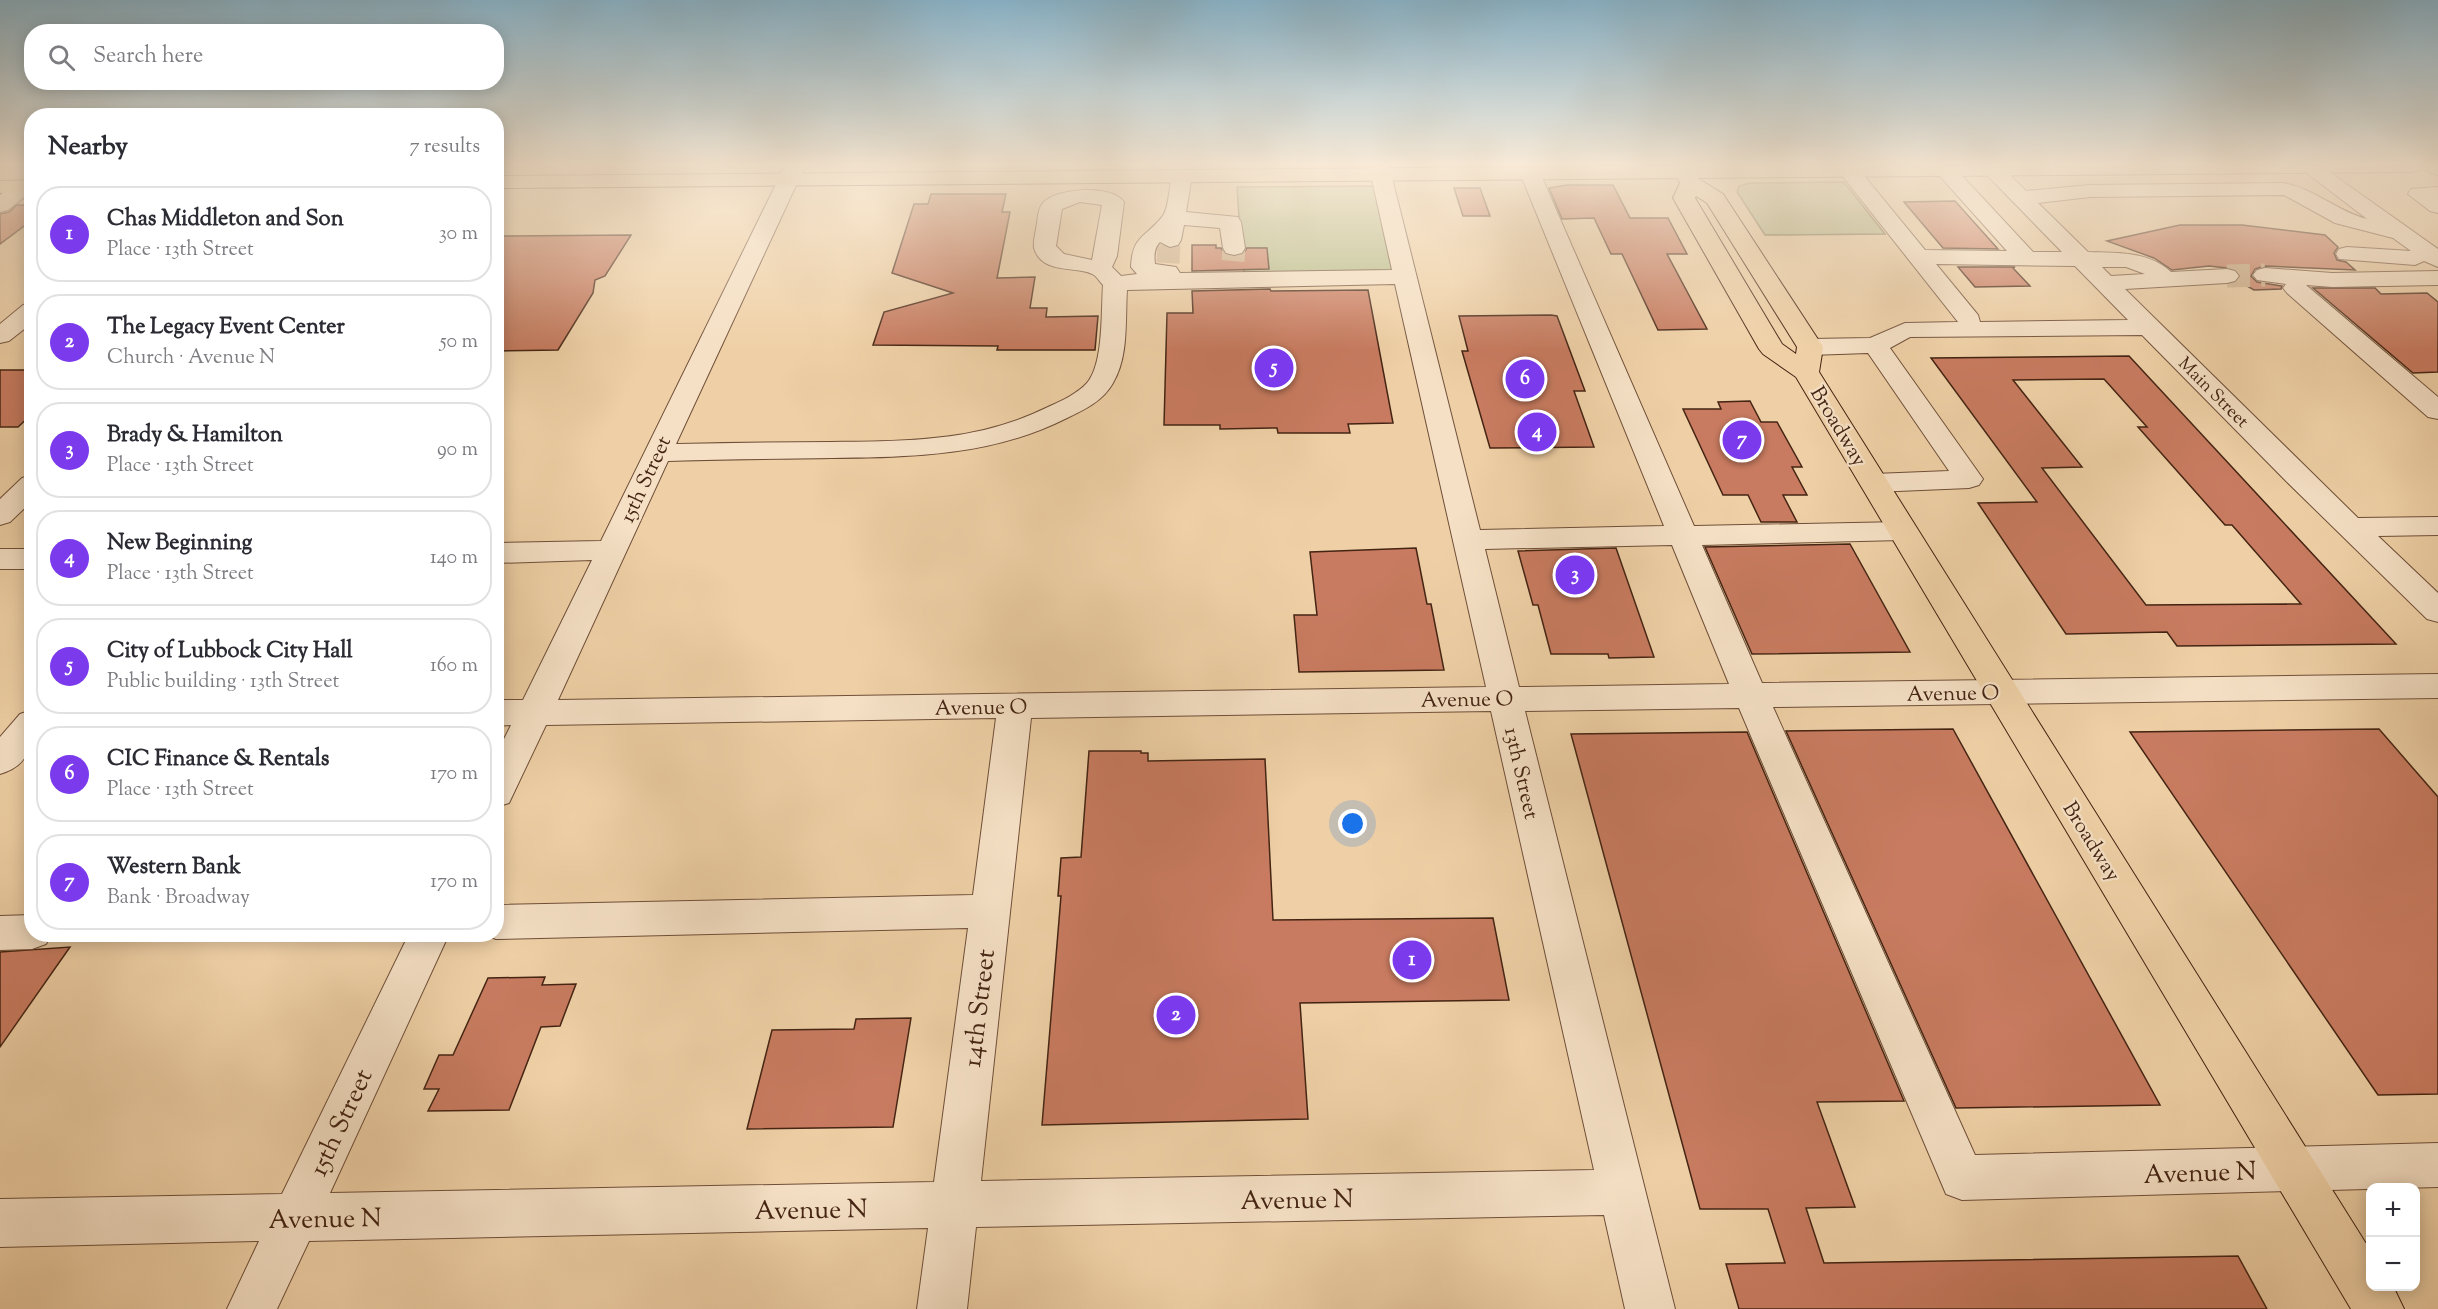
<!DOCTYPE html>
<meta charset="utf-8">
<style>
:root{--surface:#fff;--page:#f7f7f7;--text:#2b2b33;--muted:#7c7c81;--line:#e1e1e2;--accent:#7c3aed}
body{margin:0;font-family:"Sorts Mill Goudy",serif;background:var(--page);color:var(--text)}
.controls{position:absolute;right:18px;bottom:18px;display:grid;overflow:hidden;border-radius:12px;box-shadow:0 3px 15px #0003}
.controls button{width:54px;height:54px;display:grid;place-items:center;padding:0;border:0;border-bottom:2px solid var(--line);background:var(--surface);color:var(--text);font:30px sans-serif}
.you{position:absolute;left:1353px;top:824px;width:21px;height:21px;margin:-15px;border:4px solid #fff;border-radius:50%;background:#1a73e8;box-shadow:0 0 0 9px #1a73e833}
.badge{display:grid;place-items:center;width:39px;height:39px;border-radius:50%;background:var(--accent);color:#fff;font-size:20px;font-weight:700}
.pin{position:absolute;translate:-50% -50%;border:3px solid #fff;box-shadow:0 2px 6px #0006}
.list{margin:0;padding:0;list-style:none}
h2{display:flex;justify-content:space-between;align-items:center;height:78px;margin:0;padding:0 24px;font-size:26px}
h2 small{font-size:20px;font-weight:400;color:var(--muted)}
.list li{display:grid;grid-template-columns:39px 1fr auto;gap:18px;align-items:center;box-sizing:border-box;height:96px;margin:0 12px 12px;padding:0 12px;border:2px solid var(--line);border-radius:24px}
.list b{display:block;font-size:22px;white-space:nowrap}
.list p{margin:0;font-size:20px;white-space:nowrap;color:var(--muted)}
.list em{font-size:20px;font-style:normal;color:var(--muted)}
.icon{flex:none;width:33px;height:33px;fill:none;stroke:currentColor;stroke-width:2;stroke-linecap:round;stroke-linejoin:round}
.map{position:relative;flex:none;width:2438px;height:1309px;overflow:hidden}
.search{position:absolute;background:var(--surface);box-shadow:0 3px 15px #0003;left:24px;top:24px;width:480px;height:66px;display:flex;align-items:center;gap:15px;box-sizing:border-box;padding:0 21px;border-radius:24px;color:var(--muted);font-size:22px}
.panel{position:absolute;background:var(--surface);box-shadow:0 3px 15px #0003;left:24px;top:108px;width:480px;height:834px;border-radius:24px}
.map>svg:first-child{display:block}
.green{fill:#b5bc8a;stroke:#7c704e;stroke-width:1.5}
.building{fill:#c87b60;stroke:#442413;stroke-width:1.5;fill-rule:evenodd}
.lines{fill:none;stroke-linecap:round;stroke-linejoin:round}
.minor-tunnel{stroke:#cdae89;stroke-width:23;stroke-dasharray:23 11;stroke-linecap:butt}
.minor-casing{stroke:#6f4f38;stroke-width:2}
.major-casing{stroke:#442413;stroke-width:2}
.highway-casing{stroke:#442413;stroke-width:2}
.minor{fill:#f5e0c5;fill-rule:evenodd}
.major{fill:#efd0a6;fill-rule:evenodd}
.highway{fill:#efd0a6;fill-rule:evenodd}
.labels{text-anchor:middle;stroke-width:4.5;stroke-linejoin:round;paint-order:stroke}
.far-street-label{font-size:18px;fill:#442413;stroke:#f5e0c5}
.street-label{font-size:21px;fill:#442413;stroke:#f5e0c5}
.near-street-label{font-size:26px;fill:#442413;stroke:#f5e0c5}
</style>
<div class="map">
<svg width="2438" height="1309" viewBox="0 0 2438 1309">
<rect width="100%" height="100%" fill="#efd0a6"/>
<filter id="stains"><feTurbulence type="fractalNoise" baseFrequency=".00333" numOctaves="4"/><feColorMatrix values="0 0 0 0 .2 0 0 0 0 .09 0 0 0 0 .02 0 0 0 .5 -.17"/></filter>
<radialGradient id="worn" r=".72"><stop offset=".6" stop-color="#630" stop-opacity="0"/><stop offset="1" stop-color="#630" stop-opacity=".3"/></radialGradient>
<path class="green" d="M 1844,182 L 1885,234 L 1765,235 L 1737,192 L 1739,186 L 1749,183 Z
M 1385,186 L 1405,277 L 1244,278 L 1243,261 L 1267,248 L 1241,248 L 1237,187 Z"/>
<path class="building" d="M 1567,185 L 1613,185 L 1630,218 L 1668,218 L 1687,254 L 1667,254 L 1707,329 L 1658,330 L 1622,254 L 1611,254 L 1594,218 L 1562,219 L 1549,188 Z
M 1454,188 L 1480,188 L 1490,216 L 1463,216 Z
M 931,194 L 1006,194 L 1002,212 L 1010,212 L 997,278 L 1035,277 L 1030,308 L 1047,308 L 1046,317 L 1098,316 L 1095,350 L 997,350 L 998,346 L 873,345 L 884,312 L 953,293 L 892,273 L 914,204 L 928,204 Z
M 1955,201 L 1998,249 L 1943,248 L 1904,202 Z
M 17,205 L 32,205 L 32,220 L 0,244 L 0,214 L 9,212 Z
M 2180,225 L 2242,225 L 2325,235 L 2338,247 L 2334,253 L 2337,260 L 2346,262 L 2355,270 L 2264,266 L 2255,269 L 2251,276 L 2257,282 L 2282,286 L 2281,289 L 2254,290 L 2238,281 L 2241,276 L 2236,269 L 2209,266 L 2172,270 L 2154,258 L 2107,241 Z
M 631,235 L 605,276 L 595,280 L 593,293 L 558,350 L 496,351 L 496,236 Z
M 1192,245 L 1216,245 L 1216,248 L 1221,248 L 1225,255 L 1233,257 L 1243,255 L 1247,248 L 1267,248 L 1269,269 L 1192,271 Z
M 1958,267 L 2015,267 L 2013,268 L 2030,286 L 1975,287 Z
M 2313,288 L 2375,288 L 2381,294 L 2427,293 L 2438,302 L 2438,372 L 2413,373 Z
M 1270,289 L 1271,291 L 1368,290 L 1393,423 L 1348,424 L 1350,433 L 1278,433 L 1277,428 L 1220,429 L 1220,425 L 1164,425 L 1167,313 L 1193,313 L 1192,291 Z
M 1551,315 L 1557,316 L 1585,391 L 1574,391 L 1594,447 L 1490,448 L 1462,351 L 1468,351 L 1459,316 Z
M 2129,356 L 2396,644 L 2177,646 L 2167,632 L 2066,634 L 1978,503 L 2037,502 L 1931,358 ZM 2104,379 L 2147,427 L 2138,427 L 2225,525 L 2232,525 L 2301,604 L 2146,605 L 2042,468 L 2082,467 L 2013,380 Z
M 0,370 L 32,370 L 32,414 L 18,427 L 0,427 Z
M 1750,401 L 1761,422 L 1777,422 L 1802,467 L 1792,467 L 1807,495 L 1783,495 L 1797,522 L 1761,522 L 1748,495 L 1723,495 L 1683,409 L 1721,409 L 1718,402 Z
M 1850,544 L 1910,652 L 1752,654 L 1705,547 Z
M 1416,548 L 1427,604 L 1431,604 L 1444,670 L 1299,672 L 1294,615 L 1317,615 L 1310,552 Z
M 1616,548 L 1654,657 L 1609,658 L 1608,654 L 1551,654 L 1538,605 L 1533,605 L 1518,551 Z
M 1953,729 L 2160,1105 L 1956,1108 L 1786,731 Z
M 2379,729 L 2438,797 L 2438,1094 L 2378,1095 L 2130,732 Z
M 1747,732 L 1904,1101 L 1817,1102 L 1855,1207 L 1806,1208 L 1824,1263 L 2238,1256 L 2267,1309 L 1739,1309 L 1726,1264 L 1785,1263 L 1768,1209 L 1700,1209 L 1571,734 Z
M 1089,751 L 1141,751 L 1141,753 L 1148,753 L 1148,761 L 1265,759 L 1273,920 L 1493,918 L 1509,1000 L 1300,1003 L 1308,1119 L 1042,1125 L 1061,896 L 1058,896 L 1061,858 L 1081,857 Z
M 70,947 L 0,1047 L 0,952 Z
M 545,977 L 542,985 L 576,984 L 560,1026 L 541,1027 L 509,1110 L 428,1111 L 439,1089 L 424,1089 L 439,1055 L 453,1055 L 488,978 Z
M 911,1018 L 893,1127 L 747,1129 L 772,1030 L 854,1029 L 856,1019 Z"/>
<g class="lines">
<path class="minor-tunnel" d="M 1233,261 L 1234,248
M 1168,263 L 1169,245
M 2227,276 L 2265,275"/>
<defs>
<path id="minor" d="M 785,166 L 805,166 L 676,444 C 728,443 779,442 831,442 C 909,441 977,442 1048,407 C 1061,401 1077,394 1087,383 C 1104,363 1101,311 1103,285 C 1100,282 1097,277 1094,275 C 1079,265 1042,276 1034,248 C 1033,242 1035,235 1036,229 C 1038,221 1037,209 1043,203 C 1056,188 1111,184 1124,202 L 1117,256 L 1112,267 L 1121,276 L 1137,274 L 1131,267 C 1132,236 1145,238 1162,217 C 1169,209 1169,187 1172,176 L 1175,172 L 1182,170 L 1189,172 L 1192,176 L 1186,212 L 1238,217 L 1241,222 L 1245,248 L 1242,253 L 1234,255 L 1226,253 L 1223,248 L 1220,228 L 1184,225 L 1181,240 L 1178,245 L 1170,247 L 1160,242 C 1154,248 1154,256 1155,264 L 1176,267 L 1180,273 L 1392,270 L 1369,166 L 1389,166 L 1480,530 L 1664,526 L 1520,173 L 1523,169 L 1530,167 L 1537,169 L 1540,173 L 1694,526 L 1902,522 L 1913,524 L 1917,531 L 1913,538 L 1902,540 L 1702,545 L 1762,683 L 2438,674 L 2438,698 L 1773,707 L 1975,1155 L 2438,1143 L 2438,1187 L 1962,1200 L 1946,1194 L 1739,708 L 1525,711 L 1675,1309 L 1625,1309 L 1604,1215 L 976,1227 L 967,1309 L 917,1309 L 928,1228 L 309,1241 L 277,1309 L 227,1309 L 259,1241 L 0,1247 L 0,1199 L 282,1194 L 409,934 L 449,934 L 330,1193 L 934,1182 L 968,928 L 496,939 L 484,934 L 496,934 L 496,905 L 973,895 L 996,718 L 546,725 L 509,803 L 496,807 L 496,755 L 511,725 L 496,726 L 496,700 L 523,700 L 592,560 L 496,563 L 496,543 L 601,541 ZM 1080,202 L 1102,205 L 1092,260 L 1064,254 L 1056,246 L 1062,209 ZM 1395,284 L 1486,687 L 558,700 L 668,461 C 723,459 777,459 832,458 C 914,457 992,456 1067,418 C 1084,410 1103,401 1113,383 C 1129,356 1125,320 1127,290 ZM 1672,545 L 1729,684 L 1519,687 L 1485,549 ZM 1491,711 L 1594,1170 L 981,1181 L 1031,718 Z
M 1840,166 L 1856,166 L 1925,250 L 2007,251 L 1938,174 L 1935,170 L 1937,166 L 1953,166 L 2033,252 L 2062,252 L 1986,174 L 1983,170 L 1985,166 L 2001,166 L 2026,191 L 2090,185 L 2284,183 C 2315,189 2337,211 2367,219 L 2299,167 L 2321,166 L 2438,249 L 2438,267 L 2424,261 L 2415,265 L 2339,259 L 2336,254 L 2339,249 L 2347,247 L 2411,251 L 2393,238 L 2335,223 L 2284,195 L 2090,197 L 2038,203 L 2088,252 C 2117,253 2149,251 2171,272 L 2227,269 L 2235,271 L 2239,276 L 2235,281 L 2227,283 L 2125,289 L 2358,518 L 2438,517 L 2438,535 L 2378,536 L 2438,593 L 2438,622 L 2427,619 L 2286,481 L 2142,335 L 1910,337 L 1890,348 L 1983,479 L 1979,485 L 1969,488 L 1874,492 L 1864,489 L 1860,483 L 1864,477 L 1874,474 L 1949,471 L 1868,353 L 1810,355 L 1801,352 L 1797,347 L 1801,342 L 1810,339 L 1870,338 L 1905,323 L 1958,322 L 1841,174 L 1838,170 ZM 1936,264 L 2075,266 L 2128,320 L 1980,322 L 1978,315 ZM 2102,267 L 2126,267 L 2145,274 L 2111,276 Z
M 2424,166 L 2438,166 L 2438,175 L 2431,173 Z
M 25,180 L 32,181 L 32,191 L 8,210 L 0,212 L 0,195 L 18,182 Z
M 2438,187 L 2438,213 L 2430,211 L 2408,194 L 2411,189 Z
M 2265,268 L 2332,273 L 2438,271 L 2438,285 L 2332,287 L 2306,285 L 2438,397 L 2438,419 L 2428,417 L 2287,293 L 2283,288 L 2286,284 L 2257,280 L 2253,275 L 2257,270 Z
M 32,303 L 32,323 L 9,341 L 0,343 L 0,324 L 23,305 Z
M 32,475 L 32,501 L 10,522 L 0,525 L 0,499 L 22,478 Z
M 0,549 L 32,549 L 32,569 L 0,569 Z
M 32,710 C 32,740 34,764 0,774 L 0,737 L 20,714 Z
M 32,915 L 32,934 L 51,934 L 46,944 L 32,949 L 0,950 L 0,916 Z"/>
<path id="major" d="M 1670,166 L 1691,166 L 1699,179 L 1723,194 L 1823,347 L 1819,372 L 2370,1250 L 2370,1286 L 2393,1286 L 2404,1309 L 2351,1309 L 1796,377 L 1763,354 L 1759,349 L 1673,198 L 1680,183 ZM 1696,196 L 1707,203 L 1797,347 L 1796,354 L 1782,344 L 1695,198 Z"/>
<path id="highway" d="M 1633,166 L 2422,166 L 2419,170 L 2412,172 L 496,188 L 496,176 Z
M 32,180 L 32,192 L 0,193 L 0,181 Z"/>
</defs>
<use href="#minor" class="minor-casing"/>
<use href="#major" class="major-casing"/>
<use href="#highway" class="highway-casing"/>
<use href="#minor" class="minor"/>
<use href="#major" class="major"/>
<use href="#highway" class="highway"/>
</g>
<linearGradient id="sky" x2="0" y2="1"><stop stop-color="#89b5cc"/><stop offset="0.47" stop-color="#f8ead7"/><stop offset="1" stop-color="#f8ead7" stop-opacity="0"/></linearGradient>
<rect width="2438" height="350" fill="url(#sky)"/>
<g class="labels">
<g class="far-street-label">
<text transform="translate(2214 392) rotate(45)" y="6">Main Street</text>
</g>
<g class="street-label">
<text transform="translate(1839 426) rotate(59)" y="7">Broadway</text>
<text transform="translate(645 479) rotate(-65)" y="7">15th Street</text>
<text transform="translate(1953 693) rotate(-1)" y="7">Avenue O</text>
<text transform="translate(1467 699) rotate(-1)" y="7">Avenue O</text>
<text transform="translate(981 707) rotate(-1)" y="7">Avenue O</text>
<text transform="translate(1522 773) rotate(77)" y="7">13th Street</text>
<text transform="translate(2092 841) rotate(58)" y="7">Broadway</text>
</g>
<g class="near-street-label">
<text transform="translate(978 1008) rotate(-83)" y="9">14th Street</text>
<text transform="translate(340 1122) rotate(-65)" y="9">15th Street</text>
<text transform="translate(2200 1172) rotate(-2)" y="9">Avenue N</text>
<text transform="translate(1297 1199) rotate(-1)" y="9">Avenue N</text>
<text transform="translate(811 1209) rotate(-1)" y="9">Avenue N</text>
<text transform="translate(325 1218) rotate(-1)" y="9">Avenue N</text>
</g>
</g>
<rect width="100%" height="100%" filter="url(#stains)"/>
<rect width="100%" height="100%" fill="url(#worn)"/>
</svg>
<div class="controls">
<button>+</button>
<button>−</button>
</div>
<div class="you"></div>
<div class="pin badge" style="left:1412px;top:960px">1</div>
<div class="pin badge" style="left:1176px;top:1015px">2</div>
<div class="pin badge" style="left:1575px;top:575px">3</div>
<div class="pin badge" style="left:1537px;top:432px">4</div>
<div class="pin badge" style="left:1274px;top:368px">5</div>
<div class="pin badge" style="left:1525px;top:379px">6</div>
<div class="pin badge" style="left:1742px;top:440px">7</div>
<div class="search"><svg class="icon" aria-label="search" viewBox="0 0 24 24"><circle cx="10" cy="10" r="6"/><path d="M15 15l6 6"/></svg>Search here</div>
<section class="panel">
<h2>Nearby<small>7 results</small></h2>
<ul class="list">
<li><span class="badge">1</span><div><b>Chas Middleton and Son</b><p>Place · 13th Street</p></div><em>30 m</em></li>
<li><span class="badge">2</span><div><b>The Legacy Event Center</b><p>Church · Avenue N</p></div><em>50 m</em></li>
<li><span class="badge">3</span><div><b>Brady &amp; Hamilton</b><p>Place · 13th Street</p></div><em>90 m</em></li>
<li><span class="badge">4</span><div><b>New Beginning</b><p>Place · 13th Street</p></div><em>140 m</em></li>
<li><span class="badge">5</span><div><b>City of Lubbock City Hall</b><p>Public building · 13th Street</p></div><em>160 m</em></li>
<li><span class="badge">6</span><div><b>CIC Finance &amp; Rentals</b><p>Place · 13th Street</p></div><em>170 m</em></li>
<li><span class="badge">7</span><div><b>Western Bank</b><p>Bank · Broadway</p></div><em>170 m</em></li>
</ul>
</section>
</div>
